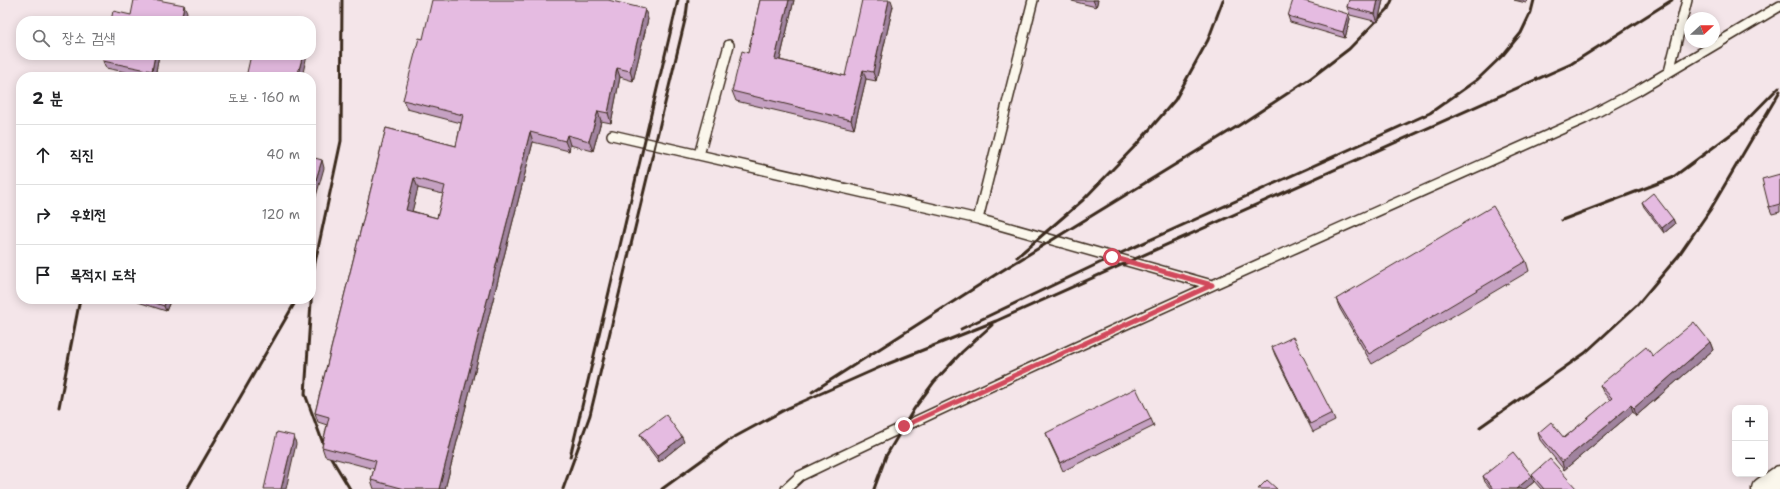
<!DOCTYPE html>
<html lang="ko">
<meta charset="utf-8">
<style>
:root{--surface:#fff;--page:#f2f2f2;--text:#202124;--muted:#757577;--line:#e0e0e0}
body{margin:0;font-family:"Shantell Sans","Poor Story",sans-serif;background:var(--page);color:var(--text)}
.controls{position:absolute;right:12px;bottom:12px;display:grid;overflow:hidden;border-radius:8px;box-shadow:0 2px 10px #0003}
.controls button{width:36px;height:36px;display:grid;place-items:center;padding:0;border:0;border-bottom:1px solid var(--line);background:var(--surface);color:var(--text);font:20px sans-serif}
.compass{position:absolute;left:1684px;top:12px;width:36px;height:36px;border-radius:50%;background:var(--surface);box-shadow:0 2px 10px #0003;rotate:69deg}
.stop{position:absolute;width:12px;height:12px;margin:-9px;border:3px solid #d1495b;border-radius:50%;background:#fff}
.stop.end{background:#d1495b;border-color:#fff;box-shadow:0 1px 4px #0008}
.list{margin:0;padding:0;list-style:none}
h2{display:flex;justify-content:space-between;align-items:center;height:52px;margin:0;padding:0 16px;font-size:17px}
h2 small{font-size:13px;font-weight:400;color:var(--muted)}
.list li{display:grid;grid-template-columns:26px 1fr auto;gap:12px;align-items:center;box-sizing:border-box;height:60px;padding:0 16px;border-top:1px solid var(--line)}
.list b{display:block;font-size:15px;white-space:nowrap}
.list em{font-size:13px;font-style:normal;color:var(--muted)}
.icon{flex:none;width:22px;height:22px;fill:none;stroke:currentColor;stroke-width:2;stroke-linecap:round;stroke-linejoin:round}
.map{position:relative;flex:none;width:1780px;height:489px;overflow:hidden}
.search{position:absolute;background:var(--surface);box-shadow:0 2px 10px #0003;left:16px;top:16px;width:300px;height:44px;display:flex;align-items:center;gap:10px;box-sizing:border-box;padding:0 14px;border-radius:16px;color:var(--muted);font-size:15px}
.panel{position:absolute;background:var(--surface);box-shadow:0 2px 10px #0003;left:16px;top:72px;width:300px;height:232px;border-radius:16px}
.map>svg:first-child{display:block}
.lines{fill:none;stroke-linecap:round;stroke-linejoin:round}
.service-casing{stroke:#3b2a1e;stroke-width:12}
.trunk-casing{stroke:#3b2a1e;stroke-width:25}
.service{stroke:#fbf7ec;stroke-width:9}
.trunk{stroke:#fbf7ec;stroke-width:22}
.rail{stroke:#3b2a1e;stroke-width:3}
.wall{fill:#c5a1c2;stroke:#3b2a1e;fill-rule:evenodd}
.shaded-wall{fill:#a0839e;stroke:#3b2a1e}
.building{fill:#e5bbe1;stroke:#3b2a1e;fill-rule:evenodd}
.route{stroke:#d1495b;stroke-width:5}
</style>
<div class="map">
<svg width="1780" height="489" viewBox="0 0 1780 489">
<rect width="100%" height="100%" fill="#f4e5e9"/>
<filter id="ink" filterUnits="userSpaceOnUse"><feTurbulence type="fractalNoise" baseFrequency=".025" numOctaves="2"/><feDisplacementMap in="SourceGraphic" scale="8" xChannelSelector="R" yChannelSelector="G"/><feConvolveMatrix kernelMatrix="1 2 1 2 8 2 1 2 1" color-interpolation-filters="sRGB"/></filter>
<g filter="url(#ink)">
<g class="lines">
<defs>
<path id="service" d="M 1033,0 L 978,219 L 1212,285
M 1669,72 L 1687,0
M 612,135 L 978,219
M 699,155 L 729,45
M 786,489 L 800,476 C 1059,352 1322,236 1584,119 L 1637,91 L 1780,6"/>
<path id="trunk" d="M 1763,489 L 1780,477"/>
</defs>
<use href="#service" class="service-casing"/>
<use href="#trunk" class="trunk-casing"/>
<use href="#service" class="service"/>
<use href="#trunk" class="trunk"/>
<path class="rail" d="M 342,0 L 341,141 L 313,272 L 305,394 L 324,446 L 350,489
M 125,77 L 129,55
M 1562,220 L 1672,178 L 1738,129 L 1779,87
M 1017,257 L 1083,200 L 1137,144 L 1175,100 L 1208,40 L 1223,0
M 961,329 L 1112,257 L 1430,113 L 1478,79 L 1503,55 L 1521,33 L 1531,12 L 1534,0
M 812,392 L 995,275 L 1238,126 L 1311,78 L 1349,49 L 1388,9 L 1392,0
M 59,407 L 80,299
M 1480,427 L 1585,353 L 1637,305 L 1679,255 L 1710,210 L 1780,91
M 570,457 L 678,0
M 187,489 L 297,299
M 563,489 L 590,415 L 686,16 L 688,0
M 662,489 L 731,439 L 788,408 L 885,365 L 996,321 L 1571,64 L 1672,0
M 874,489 L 886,456 L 914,409 L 934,382 L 962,352 L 992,325"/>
</g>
<path class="wall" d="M 760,0 L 794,0 L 780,60 L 845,76 L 893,6 L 876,81 L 866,79 L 854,129 L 736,101 L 732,91 L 748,53 Z
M 1072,0 L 1098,0 L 1096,7 L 1072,1 Z
M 1349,0 L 1383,0 L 1378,22 L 1350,15 L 1347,7 Z
M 1514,0 L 1527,0 L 1526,3 Z
M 1348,14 L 1350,19 L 1345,38 L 1290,22 L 1288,16 Z
M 648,19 L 633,81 L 620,77 L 611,123 L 601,121 L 593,151 L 570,145 L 569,151 L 533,142 L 445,489 L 374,489 L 371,480 L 374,469 L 325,456 L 322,447 L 327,425 L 318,422 L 315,413 L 386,128 L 456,146 L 461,123 L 407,109 L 403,100 L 423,39 ZM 418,188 L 443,194 L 437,218 L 412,211 Z
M 159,55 L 155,77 L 149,77 L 106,68 L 103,61 Z
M 1780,174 L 1780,212 L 1772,214 L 1769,207 Z
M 1642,202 L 1673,219 L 1675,224 L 1664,233 L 1644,207 Z
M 1526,261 L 1529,271 L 1372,364 L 1340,309 L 1336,299 Z
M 137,299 L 171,299 L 166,311 L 138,302 Z
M 1710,342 L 1713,350 L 1636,416 L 1633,412 L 1564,470 L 1540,440 L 1538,433 L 1564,438 L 1610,400 L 1603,392 L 1600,385 L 1653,356 Z
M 1272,347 L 1332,413 L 1335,421 L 1313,432 L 1275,355 Z
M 1151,419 L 1154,426 L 1063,471 L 1049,441 L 1046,433 Z
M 640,434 L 684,442 L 659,462 L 642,439 Z
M 1483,476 L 1532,476 L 1577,489 L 1541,489 L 1534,481 L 1534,482 L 1525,489 L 1491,489 L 1485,482 Z"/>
<path class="shaded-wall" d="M 789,0 L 794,0 L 778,68 L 775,59 Z
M 889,0 L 891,0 L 893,6 L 876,81 L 873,72 Z
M 1093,0 L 1098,0 L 1096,7 Z
M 1378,0 L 1383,0 L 1378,22 L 1375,14 Z
M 184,5 L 187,12 L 185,21 L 181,21 Z
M 645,9 L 648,19 L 633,81 L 630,71 Z
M 1348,14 L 1350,19 L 1345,38 L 1343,32 Z
M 155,55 L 159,55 L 155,77 L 154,77 L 152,71 Z
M 303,55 L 307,55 L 302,77 L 297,77 Z
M 617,68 L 620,77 L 611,123 L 608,113 Z
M 863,70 L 866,79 L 854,129 L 851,120 Z
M 598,111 L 601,121 L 593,151 L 589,141 Z
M 530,132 L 533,142 L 445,489 L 439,489 Z
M 567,135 L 570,145 L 569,151 L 565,141 Z
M 322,160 L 324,168 L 311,214 L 311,196 Z
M 414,178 L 418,188 L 410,220 L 406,210 Z
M 1673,219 L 1675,224 L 1664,233 L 1662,228 Z
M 167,299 L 171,299 L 166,311 L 164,306 Z
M 1710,342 L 1713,350 L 1636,416 L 1634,408 Z
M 1631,405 L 1633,412 L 1564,470 L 1562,462 Z
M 294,436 L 296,444 L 286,489 L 281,489 Z
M 682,437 L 684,442 L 659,462 L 657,456 Z
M 1532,476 L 1534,482 L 1525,489 L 1516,489 Z"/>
<path class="building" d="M 134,0 L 158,0 L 184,5 L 181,21 L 111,21 L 113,11 L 131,15 Z
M 432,0 L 608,0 L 645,9 L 630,71 L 617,68 L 608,113 L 598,111 L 589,141 L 567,135 L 565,141 L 530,132 L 439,489 L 405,489 L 371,480 L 376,461 L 322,447 L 329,417 L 315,413 L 386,128 L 456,146 L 463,115 L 403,100 L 419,38 L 423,39 ZM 414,178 L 445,186 L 437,218 L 406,210 Z
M 760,0 L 789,0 L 775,59 L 845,76 L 862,0 L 889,0 L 873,72 L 863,70 L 851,120 L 732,91 L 742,51 L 748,53 Z
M 1293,0 L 1301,0 L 1348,14 L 1343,32 L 1288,16 Z
M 1349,0 L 1378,0 L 1375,14 L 1347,7 Z
M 104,55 L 155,55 L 152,71 L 103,61 Z
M 251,55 L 303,55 L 297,77 L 246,77 Z
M 311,157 L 322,160 L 311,196 Z
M 1780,174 L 1780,204 L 1769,207 L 1762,179 Z
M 1653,193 L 1673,219 L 1662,228 L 1642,202 Z
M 1493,206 L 1526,261 L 1369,354 L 1336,299 Z
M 144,299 L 167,299 L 164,306 Z
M 1694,322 L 1710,342 L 1634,408 L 1631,405 L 1562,462 L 1538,433 L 1551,422 L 1564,438 L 1612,398 L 1600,385 L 1646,347 L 1653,356 Z
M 1293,337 L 1332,413 L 1310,424 L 1272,347 Z
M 1136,388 L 1151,419 L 1060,463 L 1046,433 Z
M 666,415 L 682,437 L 657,456 L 640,434 Z
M 277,432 L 294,436 L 281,489 L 264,489 Z
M 1513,452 L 1532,476 L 1516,489 L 1493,489 L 1483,476 Z
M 1550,459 L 1576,488 L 1576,489 L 1544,489 L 1532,475 Z
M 1267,480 L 1277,489 L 1258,489 Z"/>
</g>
<g class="lines" filter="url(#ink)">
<path class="route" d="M 904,426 L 1212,285 L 1112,257"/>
</g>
</svg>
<div class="controls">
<button>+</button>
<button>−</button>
</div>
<svg class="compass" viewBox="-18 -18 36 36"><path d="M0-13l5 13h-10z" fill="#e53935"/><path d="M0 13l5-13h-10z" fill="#757577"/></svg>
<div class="stop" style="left:1112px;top:257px"></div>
<div class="stop end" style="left:904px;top:426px"></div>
<div class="search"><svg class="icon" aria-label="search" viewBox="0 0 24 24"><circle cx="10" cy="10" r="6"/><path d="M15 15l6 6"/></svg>장소 검색</div>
<section class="panel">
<h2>2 분<small>도보 · 160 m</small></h2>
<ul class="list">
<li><svg class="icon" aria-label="ahead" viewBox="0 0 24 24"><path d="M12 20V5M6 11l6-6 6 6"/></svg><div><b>직진</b></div><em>40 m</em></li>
<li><svg class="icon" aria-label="right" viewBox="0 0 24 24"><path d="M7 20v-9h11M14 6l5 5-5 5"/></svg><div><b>우회전</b></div><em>120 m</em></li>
<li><svg class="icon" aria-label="arrive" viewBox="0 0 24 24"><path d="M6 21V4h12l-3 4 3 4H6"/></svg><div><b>목적지 도착</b></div></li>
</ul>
</section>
</div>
